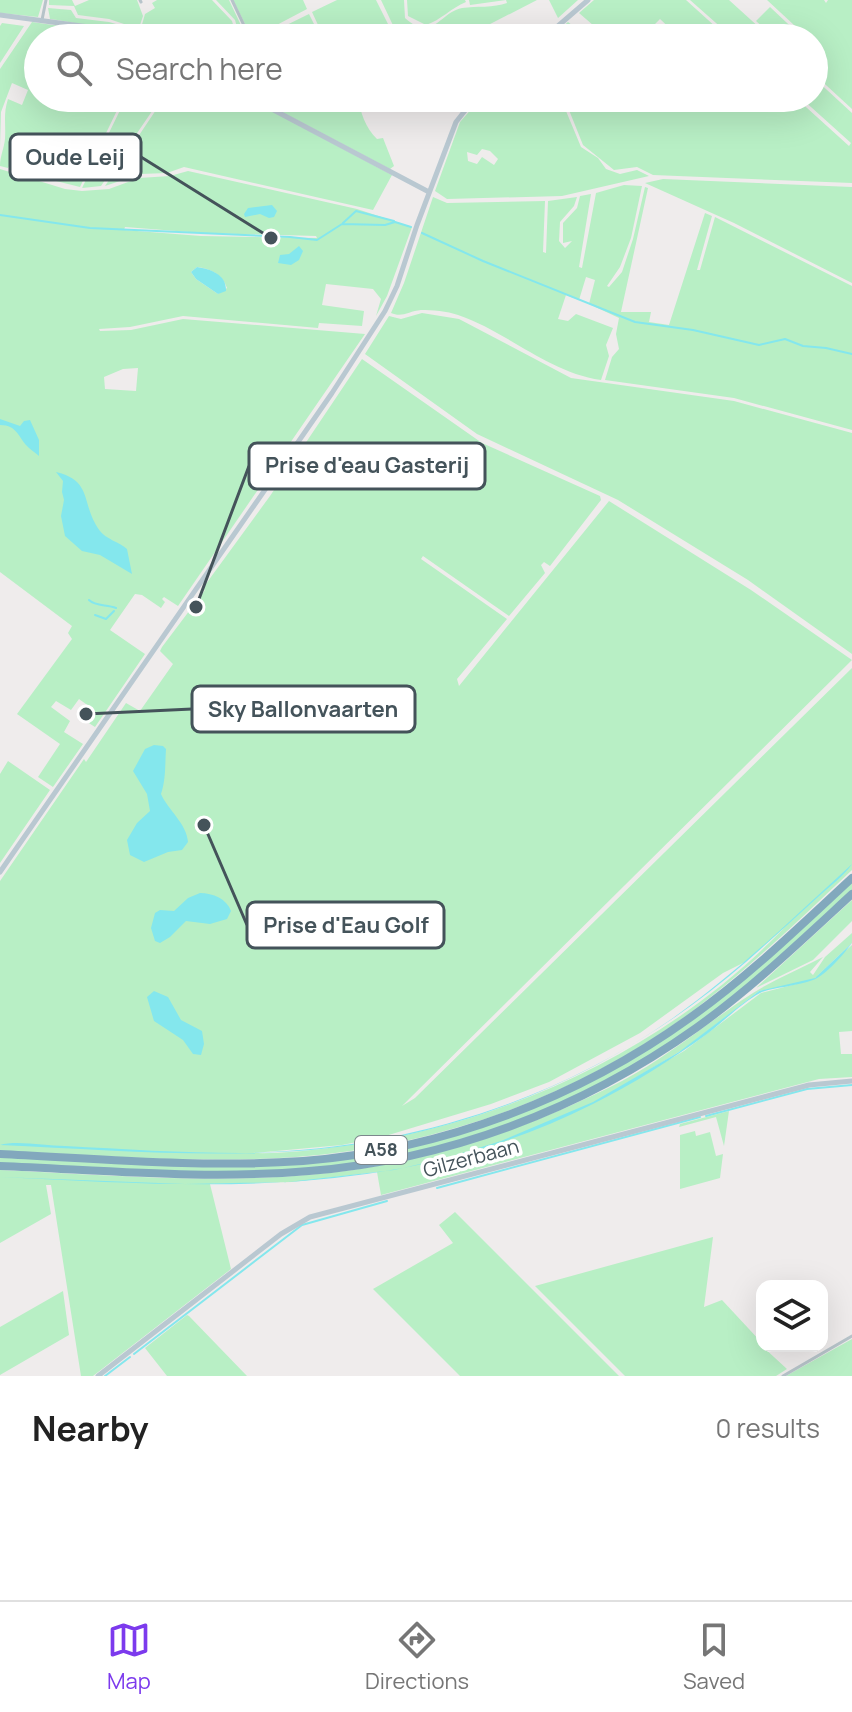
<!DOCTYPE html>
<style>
:root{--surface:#fff;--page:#f6f6f6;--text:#222;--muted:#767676;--line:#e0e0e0;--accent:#7c3aed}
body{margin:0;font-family:Manrope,sans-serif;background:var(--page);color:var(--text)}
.controls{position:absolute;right:24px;bottom:24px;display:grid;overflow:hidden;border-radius:16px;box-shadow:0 8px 32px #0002}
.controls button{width:72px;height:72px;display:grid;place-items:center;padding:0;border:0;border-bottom:2px solid var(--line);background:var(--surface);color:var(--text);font:40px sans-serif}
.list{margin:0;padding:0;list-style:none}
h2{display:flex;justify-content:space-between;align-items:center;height:104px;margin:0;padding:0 32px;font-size:34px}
h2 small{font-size:26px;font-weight:400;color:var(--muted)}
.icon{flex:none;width:44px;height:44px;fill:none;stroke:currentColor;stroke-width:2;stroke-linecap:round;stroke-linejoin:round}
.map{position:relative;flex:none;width:852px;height:1376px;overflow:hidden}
.search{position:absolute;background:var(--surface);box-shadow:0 8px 32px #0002;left:24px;right:24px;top:24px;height:88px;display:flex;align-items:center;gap:20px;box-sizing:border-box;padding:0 28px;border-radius:44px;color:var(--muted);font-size:30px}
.sheet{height:224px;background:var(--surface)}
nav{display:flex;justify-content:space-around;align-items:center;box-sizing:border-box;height:112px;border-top:2px solid var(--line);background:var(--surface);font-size:22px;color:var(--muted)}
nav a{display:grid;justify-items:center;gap:4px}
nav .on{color:var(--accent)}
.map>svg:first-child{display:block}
.green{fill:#b8efc5;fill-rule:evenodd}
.water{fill:#84e7ed}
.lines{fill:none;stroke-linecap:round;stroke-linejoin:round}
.stream{stroke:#84e7ed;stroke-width:2}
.street{stroke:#b7c4ca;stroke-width:3}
.secondary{stroke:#b9c8d1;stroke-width:5}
.highway{stroke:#82a8bd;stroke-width:8}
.labels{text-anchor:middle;stroke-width:7;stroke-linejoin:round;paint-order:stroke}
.shield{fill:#fff;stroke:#7c878c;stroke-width:2}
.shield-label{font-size:18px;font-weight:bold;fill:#44535a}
.street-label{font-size:20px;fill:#44535a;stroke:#fff}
.leader{fill:none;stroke:#44535a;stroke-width:3}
.callout-dot{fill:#44535a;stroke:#fff;stroke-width:3}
.callout{fill:#fff;stroke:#44535a;stroke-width:3}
.callout-label{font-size:22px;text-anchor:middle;font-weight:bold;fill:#44535a}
</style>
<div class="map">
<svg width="852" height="1376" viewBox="0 0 852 1376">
<rect width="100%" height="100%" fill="#efecec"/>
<path class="green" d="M 0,0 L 43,0 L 38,17 L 0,13 Z
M 49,0 L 72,0 L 75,6 L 89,0 L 137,0 L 143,16 L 139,28 L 136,28 L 109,19 L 78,15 L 74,6 L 49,5 Z
M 157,0 L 212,0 L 232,21 L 237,38 L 170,38 L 159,31 L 141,28 L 145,14 L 155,8 L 152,3 Z
M 216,0 L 229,0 L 247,38 L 240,38 L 235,20 Z
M 233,0 L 303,0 L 307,9 L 252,38 Z
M 337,0 L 376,0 L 395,38 L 324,38 L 312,12 Z
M 381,0 L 404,0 L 405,18 C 433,43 440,12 462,8 C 476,6 494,8 507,3 L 506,0 L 470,5 L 469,0 L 537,0 L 463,38 L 399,38 Z
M 407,0 L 465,0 L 466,2 C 451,8 441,20 426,25 L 408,16 Z
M 549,0 L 578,0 L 558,18 Z
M 594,0 L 686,0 L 728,38 L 680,38 L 660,19 L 654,25 L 658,30 L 649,38 L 608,38 L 579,13 Z
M 690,0 L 729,0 L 771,38 L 733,38 Z
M 767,0 L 824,0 L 826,3 L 828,0 L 852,0 L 852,109 L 814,74 L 814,38 L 808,38 Z
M 770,7 L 803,38 L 775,38 L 756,21 Z
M 48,8 L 71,10 L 76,18 L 109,22 L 165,38 C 126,38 89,24 50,19 Z
M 309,14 L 321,38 L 260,38 Z
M 32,22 L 102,32 L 100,38 L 38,38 L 38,98 L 123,98 L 80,187 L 12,170 L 25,143 L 29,141 L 45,144 L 31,139 C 19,143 15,158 8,168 L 0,166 C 0,156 4,149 5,139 C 6,124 3,114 8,99 L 22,105 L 28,90 L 12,83 L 1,112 L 0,147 L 0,69 Z
M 568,22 L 588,38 L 550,38 Z
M 2,23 L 24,26 L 0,63 L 0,26 Z
M 814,78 L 852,113 L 852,183 L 653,175 L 637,167 L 614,170 L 583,145 L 569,110 L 573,106 L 566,98 L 584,98 L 577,104 L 578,106 L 591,98 L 607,98 L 606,101 L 621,109 L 626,102 L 620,98 L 796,98 L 849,146 L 851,143 L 801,98 L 814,98 Z
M 126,98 L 161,98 L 101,186 L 82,188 Z
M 164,98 L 248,98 L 392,175 L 373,210 L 184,167 L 167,173 L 141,174 L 105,186 Z
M 279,98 L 359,98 C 359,110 366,129 377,139 L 383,138 L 394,166 L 390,169 L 278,110 Z
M 481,98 L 549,98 L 566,111 L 581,147 L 598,158 L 606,169 L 620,174 L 637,170 L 649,176 L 562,196 L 447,199 L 435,191 L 460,122 ZM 482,149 L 490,151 L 498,159 L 494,165 L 482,157 L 477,164 L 468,161 L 467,152 L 477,155 Z
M 0,169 L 65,189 L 82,191 L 109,189 L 139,178 L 170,176 L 188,171 L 357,209 L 412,227 L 387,296 L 376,316 L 381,299 L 373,289 L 326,284 L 322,305 L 364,311 L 362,326 L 319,323 L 318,328 L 307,327 L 183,316 L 130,327 L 99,329 L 100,331 L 131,330 L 183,319 L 365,334 L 178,606 L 164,597 L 162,599 L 165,602 L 161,608 L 142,595 L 135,594 L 110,630 L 145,654 L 95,727 L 84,720 L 90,707 L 79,699 L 71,710 L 56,701 L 51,707 L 70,721 L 64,732 L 83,744 L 53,787 L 38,777 L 60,744 L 17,714 L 72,639 L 68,633 L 72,626 L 0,572 ZM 125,227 L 202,233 L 316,236 L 317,238 L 201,236 L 124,230 ZM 197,267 C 210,268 223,275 227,288 L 218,294 L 196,279 L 191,272 ZM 138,368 L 136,391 L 105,389 L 104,377 L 123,369 Z
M 663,179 L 852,187 L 852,283 L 734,223 L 645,183 Z
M 624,185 L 642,186 L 631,238 L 620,267 L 607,286 L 609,287 L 622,272 L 633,239 L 645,187 L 648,188 L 621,312 L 651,312 L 649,322 L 669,325 L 705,213 L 712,216 L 697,270 L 700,270 L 715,217 L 852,286 L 852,430 L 734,398 L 605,380 L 612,357 L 619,349 L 616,334 L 619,318 L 589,304 L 595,280 L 586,277 L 579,300 L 566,295 L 558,319 L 568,321 L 576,314 L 613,328 L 606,345 L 609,356 L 601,380 C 547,372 508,332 458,315 C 447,311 432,310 421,310 C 409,311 402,318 391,313 L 404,283 L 433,197 L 447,203 L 545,201 L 543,252 L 546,253 L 548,201 L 577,197 L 574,206 L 560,222 L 559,241 L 565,248 L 572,241 L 563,243 L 563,223 L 577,208 L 580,196 L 591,194 L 579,267 L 582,268 L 596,193 Z
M 422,313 L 459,319 L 571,378 L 734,401 L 852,433 L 852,654 L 748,580 L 618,500 L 477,434 L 365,354 L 389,316 L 401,319 Z
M 362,359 L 482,443 L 600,496 L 601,500 L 550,566 L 544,562 L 541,565 L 545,573 L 509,616 L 423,556 L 421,559 L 507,619 L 457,679 L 459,686 L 609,501 L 751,590 L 852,660 L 402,1106 L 415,1098 L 852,668 L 852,870 C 801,918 750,968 694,1010 C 579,1096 439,1146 296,1157 C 198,1164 98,1155 0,1151 L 0,881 L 84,759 L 86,762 L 126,703 L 140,711 L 173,664 L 160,651 L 162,647 L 205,590 L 200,592 L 270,496 ZM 785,927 C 670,1047 507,1124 344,1146 C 314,1150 282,1154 253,1153 L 342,1145 L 382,1137 L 491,1104 L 549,1082 L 640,1033 L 723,973 L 745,962 Z
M 8,761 L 50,790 L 0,863 L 0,774 Z
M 852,882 L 852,890 C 803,935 755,981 701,1021 C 581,1109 433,1162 285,1170 C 190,1176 94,1167 0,1163 L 0,1157 L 293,1164 L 487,1125 L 665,1039 Z
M 852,900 L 852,921 L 813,960 L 756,988 Z
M 852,933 L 852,943 L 815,978 L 852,945 L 852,1031 L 839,1032 L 841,1054 L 852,1054 L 852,1077 L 819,1079 L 381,1195 L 377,1172 L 292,1182 L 210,1184 L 231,1269 L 93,1376 L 81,1376 L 51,1185 L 46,1185 L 51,1214 L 0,1243 L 0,1170 C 109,1175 219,1185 328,1173 C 431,1162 530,1128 622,1081 C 669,1056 708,1022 753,993 C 775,979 800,969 823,957 L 810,972 L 813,975 L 825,957 ZM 804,982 L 761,993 L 684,1051 L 607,1095 L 684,1049 L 759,991 Z
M 729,1111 L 724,1146 L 716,1117 L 679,1127 L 680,1124 Z
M 695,1131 L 696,1136 L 710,1132 L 716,1156 L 723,1154 L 720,1178 L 680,1189 L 680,1135 Z
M 455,1212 L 619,1376 L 460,1376 L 373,1289 L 453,1243 L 439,1225 Z
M 713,1237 L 704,1307 L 722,1300 L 762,1343 L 762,1346 L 787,1369 L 776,1376 L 625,1376 L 535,1286 Z
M 63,1291 L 69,1335 L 0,1375 L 0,1327 Z
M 187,1315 L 189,1316 L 247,1376 L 167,1376 L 145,1348 Z
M 852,1339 L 852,1376 L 786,1376 L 793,1372 Z"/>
<path class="water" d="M 272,205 L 277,211 L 274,217 L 269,218 L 260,214 L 245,217 L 244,214 L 248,208 Z
M 299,246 L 303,251 L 299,260 L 291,265 L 278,263 L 280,255 L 289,254 Z
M 197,267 C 211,269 227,275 226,291 L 218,294 L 196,279 L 191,272 Z
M 0,419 L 20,426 L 24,421 L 30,420 L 39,440 L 39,456 C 36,453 32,451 29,448 C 18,438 18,425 0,425 Z
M 56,472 C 94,481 80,504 100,531 C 106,539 119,542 127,549 L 132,574 L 100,555 L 82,551 L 65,536 L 61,516 L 64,500 L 62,492 L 63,481 Z
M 154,745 L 163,746 L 166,749 C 165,763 166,780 161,794 C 168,810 187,824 188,842 L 182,850 L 168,852 L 144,862 L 130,855 L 127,840 L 137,823 L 150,811 L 147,794 L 133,771 L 145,749 Z
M 852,864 C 844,876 829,887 818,897 C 794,919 770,941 746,962 C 615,1076 452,1144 278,1152 C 186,1157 93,1149 0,1145 C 16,1140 46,1146 65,1146 C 123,1149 182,1153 240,1153 C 393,1151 548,1106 673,1018 C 738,972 794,917 852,864 Z
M 200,893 C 213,893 227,899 231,911 L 227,919 L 210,924 L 186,921 L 170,937 L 160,943 L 155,941 L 151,928 L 155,913 L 160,910 L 174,911 L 188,898 Z
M 852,943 C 844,954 826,975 813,980 C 805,983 797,984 789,986 C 780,988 768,989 760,993 C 743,1002 723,1022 707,1034 C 671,1060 633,1084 593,1104 C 398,1202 210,1187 0,1177 L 185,1184 L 287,1182 L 394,1170 L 446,1158 L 501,1141 L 593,1102 L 679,1052 L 759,991 L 815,978 Z
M 154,991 L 168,997 L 181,1020 L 202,1031 L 204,1044 L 201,1055 L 193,1054 L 183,1040 L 154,1021 L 147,997 Z"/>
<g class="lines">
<path class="stream" d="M 0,215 L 90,228 L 290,237 L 317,240 L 342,224 L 385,225 L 395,222 L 411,227
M 343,223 L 356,211 L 394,221
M 422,233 L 483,261 L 635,322 L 693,330 L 759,345 L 785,339 L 803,346 L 826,348 L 852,354
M 89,600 C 96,607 107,604 116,608
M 95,615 L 106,619 L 114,611
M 706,1116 L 807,1089 L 852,1085
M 437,1188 L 700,1117
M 134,1354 L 302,1225 L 387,1201
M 105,1376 L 130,1357"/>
<path class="street" d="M 140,0 L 141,2
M 232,0 L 250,38
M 42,20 L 46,0
M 271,109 L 277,98
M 783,1376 L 852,1336"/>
<path class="secondary" d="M 0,15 L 89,27 L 131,38
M 544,38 L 588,0
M 251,98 L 429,192
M 0,872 L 332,393 L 385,311 L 397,286 L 417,225 L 456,122 L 475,98
M 98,1376 L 281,1234 L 310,1217 L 809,1085 L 852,1081"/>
<path class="highway" d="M 0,1154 C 101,1159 203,1168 303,1161 C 442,1150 579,1098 691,1017 C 749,976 800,926 852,878
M 0,1166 C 102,1170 206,1180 309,1171 C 448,1160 582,1109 696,1028 C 752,988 802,940 852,894"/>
</g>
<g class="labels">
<rect class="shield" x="355" y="1136" width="52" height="28" rx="6"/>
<g class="shield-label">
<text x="381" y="1156">A58</text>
</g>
<g class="street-label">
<text transform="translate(471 1158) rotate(-15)" y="7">Gilzerbaan</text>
</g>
</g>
<path class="leader" d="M271 238L141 157M196 607L249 466M86 714L192 709M204 825L247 925"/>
<g class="callout-dot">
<circle cx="271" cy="238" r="8"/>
<circle cx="196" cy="607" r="8"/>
<circle cx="86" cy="714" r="8"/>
<circle cx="204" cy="825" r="8"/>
</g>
<g class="callout">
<rect x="10" y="134" width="131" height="46" rx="8"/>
<rect x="249" y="443" width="236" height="46" rx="8"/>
<rect x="192" y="686" width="223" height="46" rx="8"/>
<rect x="247" y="902" width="197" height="46" rx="8"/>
</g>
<g class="callout-label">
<text x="75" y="165">Oude Leij</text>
<text x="367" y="473">Prise d'eau Gasterij</text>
<text x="303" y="717">Sky Ballonvaarten</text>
<text x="346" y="933">Prise d'Eau Golf</text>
</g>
</svg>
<div class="controls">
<button><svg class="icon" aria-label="layers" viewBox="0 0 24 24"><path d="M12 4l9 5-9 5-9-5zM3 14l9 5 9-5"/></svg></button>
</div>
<div class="search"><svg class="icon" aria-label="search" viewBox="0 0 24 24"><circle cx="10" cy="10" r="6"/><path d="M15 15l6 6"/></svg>Search here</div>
</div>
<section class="sheet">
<h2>Nearby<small>0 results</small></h2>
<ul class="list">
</ul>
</section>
<nav>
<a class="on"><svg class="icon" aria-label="map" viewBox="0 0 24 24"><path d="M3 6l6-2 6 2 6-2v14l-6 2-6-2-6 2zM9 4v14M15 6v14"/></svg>Map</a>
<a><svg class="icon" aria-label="directions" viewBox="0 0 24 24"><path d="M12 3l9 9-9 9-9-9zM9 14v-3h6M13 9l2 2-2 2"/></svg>Directions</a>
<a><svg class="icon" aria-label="saved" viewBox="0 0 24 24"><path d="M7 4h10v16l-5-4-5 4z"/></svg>Saved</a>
</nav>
